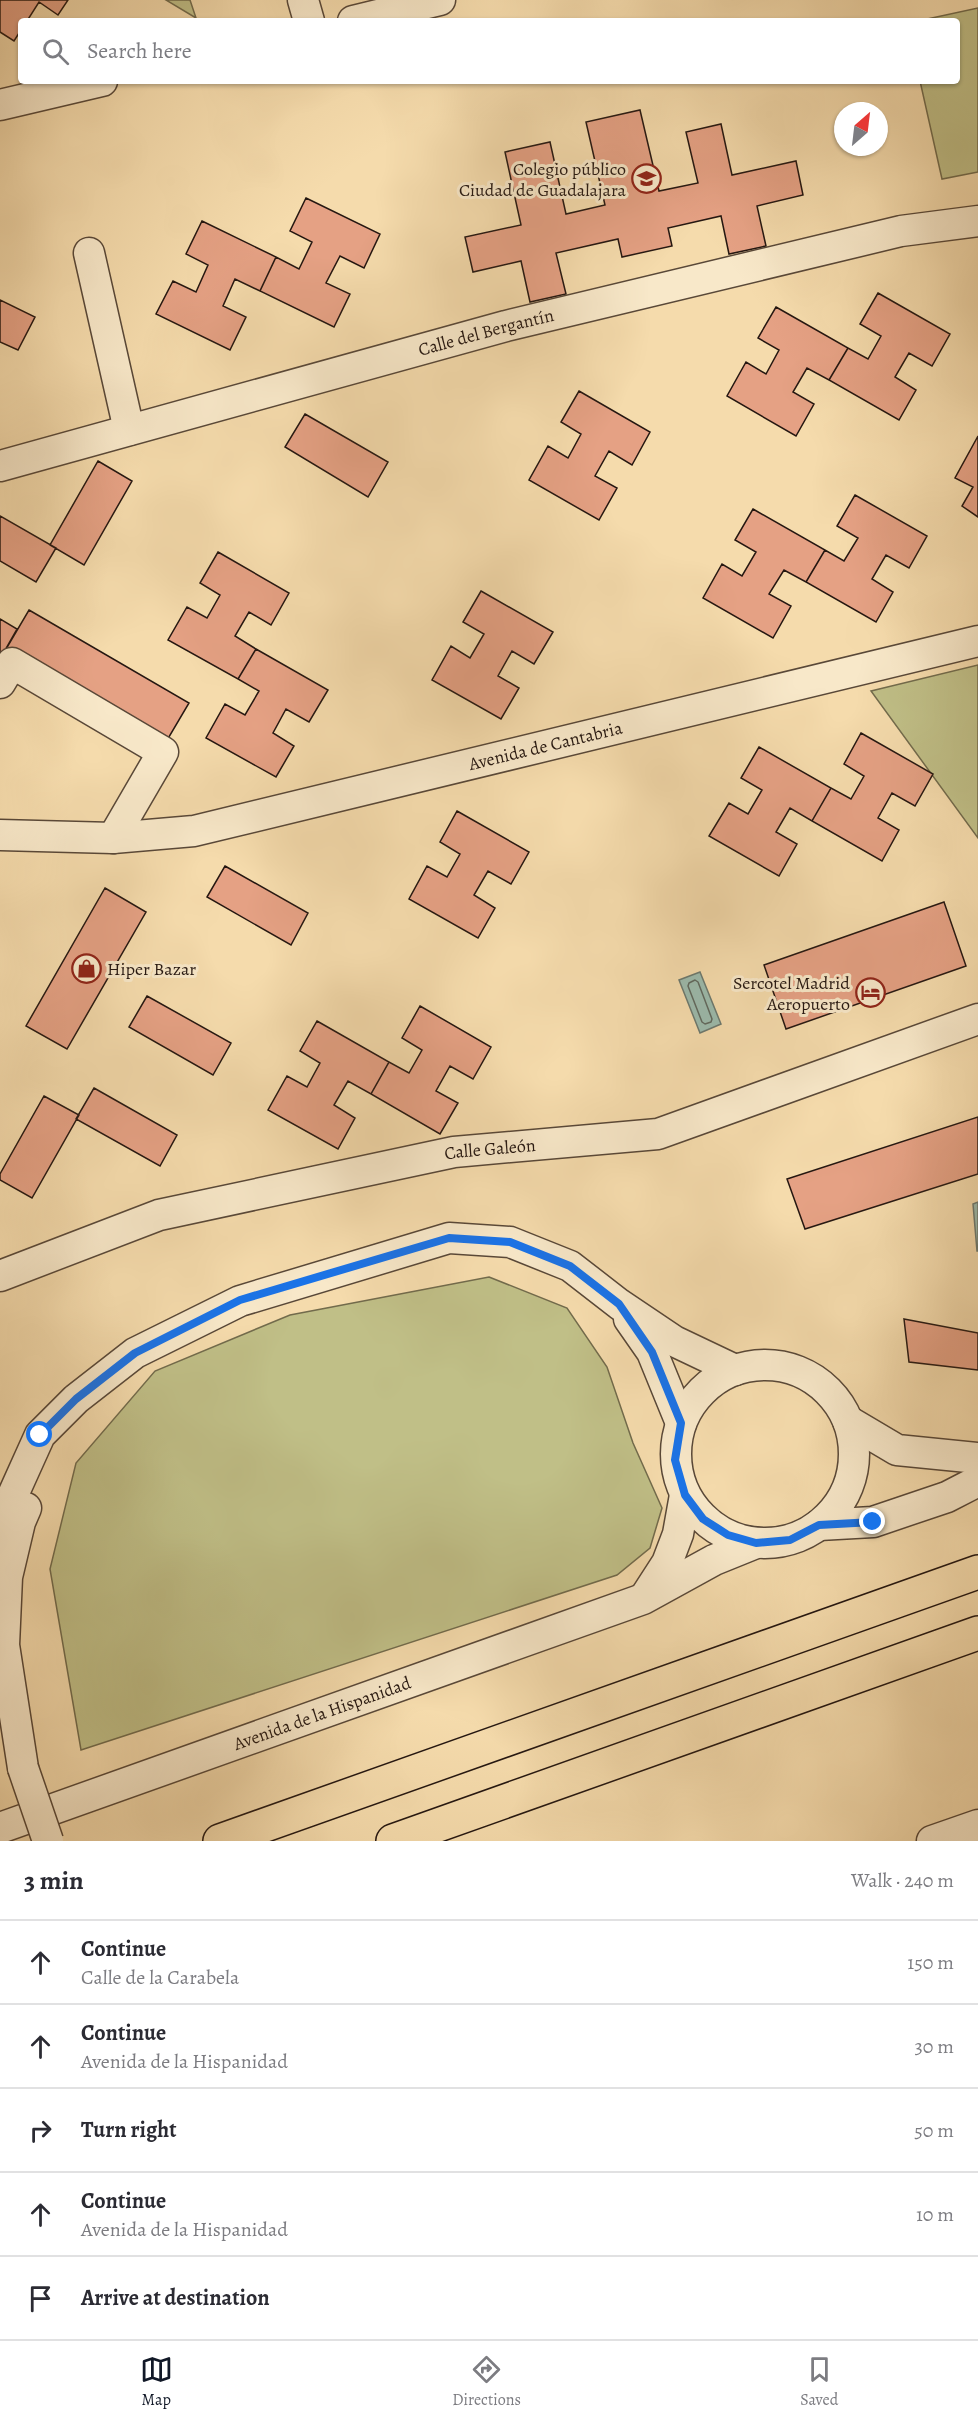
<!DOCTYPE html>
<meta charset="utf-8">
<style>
:root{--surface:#fff;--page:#f7f7f7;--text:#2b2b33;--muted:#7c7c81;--line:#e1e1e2;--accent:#111827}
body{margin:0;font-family:Alegreya,serif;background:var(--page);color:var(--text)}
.compass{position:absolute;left:834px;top:102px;width:54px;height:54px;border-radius:50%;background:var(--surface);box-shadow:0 2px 4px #0004;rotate:28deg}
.stop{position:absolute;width:18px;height:18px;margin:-14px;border:4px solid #1a73e8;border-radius:50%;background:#fff}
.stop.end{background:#1a73e8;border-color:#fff;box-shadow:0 2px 6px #0008}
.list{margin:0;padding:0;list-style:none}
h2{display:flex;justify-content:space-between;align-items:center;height:78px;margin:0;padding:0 24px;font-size:26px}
h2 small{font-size:20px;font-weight:400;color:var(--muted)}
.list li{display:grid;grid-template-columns:39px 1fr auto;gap:18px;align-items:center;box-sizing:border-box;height:84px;padding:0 24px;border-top:2px solid var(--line)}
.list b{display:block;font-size:22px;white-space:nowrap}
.list p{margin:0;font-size:20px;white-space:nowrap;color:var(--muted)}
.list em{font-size:20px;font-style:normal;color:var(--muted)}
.icon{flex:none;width:33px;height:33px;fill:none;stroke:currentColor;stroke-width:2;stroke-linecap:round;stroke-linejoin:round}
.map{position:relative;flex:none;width:978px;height:1841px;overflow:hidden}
.search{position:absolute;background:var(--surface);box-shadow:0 2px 4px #0004;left:18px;right:18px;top:18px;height:66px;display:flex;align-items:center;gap:15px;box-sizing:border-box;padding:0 21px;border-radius:6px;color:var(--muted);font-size:22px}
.sheet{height:498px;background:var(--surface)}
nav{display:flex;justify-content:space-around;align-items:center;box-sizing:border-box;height:84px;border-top:2px solid var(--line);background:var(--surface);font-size:16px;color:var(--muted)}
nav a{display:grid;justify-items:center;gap:3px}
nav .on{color:var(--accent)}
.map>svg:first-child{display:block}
.green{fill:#c0bf87;stroke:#726b4c;stroke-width:1.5}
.water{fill:#9cbbad;stroke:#6c796f;stroke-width:1.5}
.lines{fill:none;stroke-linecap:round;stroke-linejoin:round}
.shore{stroke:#60695f;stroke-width:1.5}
.building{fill:#e5a184;stroke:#251711;stroke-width:1.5}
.minor-casing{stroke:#594838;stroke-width:33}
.highway-casing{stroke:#251711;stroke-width:36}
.minor{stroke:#f8e8c9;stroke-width:30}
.highway{stroke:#f5dbac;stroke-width:33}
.minor-bridge-casing{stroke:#594838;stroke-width:33;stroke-linecap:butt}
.minor-bridge{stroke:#f8e8c9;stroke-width:30}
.route{stroke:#1a73e8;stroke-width:8}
.labels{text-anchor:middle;stroke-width:6;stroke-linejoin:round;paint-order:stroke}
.poi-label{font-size:18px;fill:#251711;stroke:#f8e8c9;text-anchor:end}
.street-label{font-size:18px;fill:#251711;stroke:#f8e8c9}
</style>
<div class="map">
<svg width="978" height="1841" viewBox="0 0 978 1841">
<rect width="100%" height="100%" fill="#f5dbac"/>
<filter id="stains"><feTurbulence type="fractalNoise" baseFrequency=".00333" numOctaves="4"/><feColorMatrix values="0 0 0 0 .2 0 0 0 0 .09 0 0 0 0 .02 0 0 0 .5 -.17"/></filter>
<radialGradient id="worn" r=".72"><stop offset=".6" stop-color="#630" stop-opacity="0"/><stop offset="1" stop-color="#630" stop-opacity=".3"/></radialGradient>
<path class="green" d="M 166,0 L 190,0 L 196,18 Z
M 978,8 L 978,172 L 942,179 L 920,81 L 957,81 L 957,21 L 918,21 Z
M 978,665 L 978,838 L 871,691 Z
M 489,1277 L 567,1308 L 607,1367 L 633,1443 L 662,1508 L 650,1548 L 617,1575 L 81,1750 L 50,1569 L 76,1463 L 155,1371 L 290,1315 Z"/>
<path class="water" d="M 700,972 L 721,1024 L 700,1033 L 679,980 Z
M 978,1202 L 978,1251 L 977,1251 L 973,1204 Z"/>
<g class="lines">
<path class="shore" d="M 695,980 L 698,982 L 712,1019 L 711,1022 L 705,1024 L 702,1022 L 688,986 L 689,983 Z"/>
</g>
<path class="building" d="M 0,0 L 68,0 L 58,15 L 39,2 L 27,21 L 21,21 L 21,30 L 14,41 L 0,32 Z
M 640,110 L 659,191 L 698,183 L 686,132 L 721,124 L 732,175 L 796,161 L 803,195 L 757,206 L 766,246 L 729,254 L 721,216 L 668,228 L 672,246 L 622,257 L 618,239 L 556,253 L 566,294 L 530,302 L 521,261 L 473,272 L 465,237 L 521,225 L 505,152 L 550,142 L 566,214 L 605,205 L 586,122 Z
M 306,198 L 380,234 L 364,268 L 340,256 L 326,283 L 350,294 L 334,327 L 260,291 L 276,257 L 299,269 L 312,242 L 290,231 Z
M 202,221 L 276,257 L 260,291 L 235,279 L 223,306 L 246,317 L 230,350 L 156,314 L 173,281 L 196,292 L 208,265 L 186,254 Z
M 878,293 L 950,334 L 932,366 L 909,353 L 895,377 L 916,390 L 899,420 L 829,380 L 848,348 L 868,359 L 881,336 L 860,324 Z
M 0,300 L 35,317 L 18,350 L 0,342 Z
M 776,307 L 848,348 L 829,380 L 807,368 L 793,392 L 814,404 L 796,436 L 727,396 L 746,362 L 766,374 L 779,350 L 758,338 Z
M 579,391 L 650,432 L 632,465 L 609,451 L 595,476 L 617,488 L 599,520 L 529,480 L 548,446 L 568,458 L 581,434 L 561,422 Z
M 305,414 L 388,462 L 368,497 L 285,447 Z
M 978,436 L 978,517 L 962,506 L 973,487 L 955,478 Z
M 98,461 L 132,481 L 84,565 L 50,545 Z
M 855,495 L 927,536 L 909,568 L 886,555 L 872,579 L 893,592 L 876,622 L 806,582 L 825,550 L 844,561 L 858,538 L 837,526 Z
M 753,509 L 825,550 L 806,582 L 784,570 L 769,594 L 791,606 L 773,638 L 703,598 L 722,564 L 742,576 L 756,552 L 735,540 Z
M 0,516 L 56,548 L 36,582 L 0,561 Z
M 218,552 L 289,593 L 271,625 L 249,612 L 235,636 L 256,649 L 238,679 L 168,640 L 187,607 L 207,618 L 220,595 L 200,583 Z
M 481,591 L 553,632 L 534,664 L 512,651 L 498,676 L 519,688 L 501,719 L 432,680 L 451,646 L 470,658 L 484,634 L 463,622 Z
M 29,610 L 189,703 L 166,742 L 6,649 Z
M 0,619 L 17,629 L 0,659 Z
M 256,649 L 328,690 L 309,722 L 286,709 L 273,733 L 294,746 L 276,777 L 206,738 L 225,704 L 245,715 L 259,691 L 238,679 Z
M 861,733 L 933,774 L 915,806 L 892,793 L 878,818 L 899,830 L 882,861 L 812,821 L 831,788 L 851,799 L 864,776 L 844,764 Z
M 759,747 L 831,788 L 812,821 L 790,808 L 776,832 L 797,844 L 779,876 L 709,836 L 729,803 L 748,814 L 762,790 L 741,778 Z
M 457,811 L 529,852 L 511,884 L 488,871 L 474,895 L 495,908 L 478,938 L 409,899 L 427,866 L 447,877 L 460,854 L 440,842 Z
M 225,866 L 308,913 L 291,945 L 207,897 Z
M 105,888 L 146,912 L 67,1049 L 26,1026 Z
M 944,902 L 966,966 L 786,1029 L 764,965 Z
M 147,996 L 231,1043 L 213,1075 L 129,1027 Z
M 420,1006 L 491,1047 L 473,1079 L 450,1066 L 436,1091 L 458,1103 L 440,1134 L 371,1094 L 389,1062 L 409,1073 L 422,1050 L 402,1038 Z
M 317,1021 L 389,1062 L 371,1094 L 348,1081 L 334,1105 L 355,1118 L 338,1149 L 268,1110 L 287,1076 L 307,1087 L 320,1063 L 300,1051 Z
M 94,1088 L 177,1135 L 160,1166 L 76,1119 Z
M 44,1096 L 79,1115 L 32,1198 L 0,1180 L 0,1174 Z
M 978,1117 L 978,1174 L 805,1229 L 787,1179 Z
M 904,1319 L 978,1333 L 978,1370 L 909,1362 Z"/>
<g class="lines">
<defs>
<g id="minor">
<path d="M 303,0 L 309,21"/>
<path d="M 353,21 L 440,0"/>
<path d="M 0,105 L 102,81"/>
<path d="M 89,253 L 129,430"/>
<path id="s1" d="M 0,466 L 506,326 L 901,231 L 978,221"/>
<path d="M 0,683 L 12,663 L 163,752 L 113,838"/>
<path id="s2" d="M 0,835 L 113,838 L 194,831 L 978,641"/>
<path id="s3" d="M 0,1276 L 159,1215 L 454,1152 L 658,1134 L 978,1019"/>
<path d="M 629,1319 L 652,1352 L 681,1423"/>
<circle cx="765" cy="1454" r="89"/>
<path d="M 848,1421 L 897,1450 L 978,1458"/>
<path d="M 819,1525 L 873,1522 L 947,1497 L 978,1481"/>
<path d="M 0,1531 L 3,1517 L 40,1435 L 76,1399 L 135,1353 L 240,1301 L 449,1238 L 510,1242 L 570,1266 L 619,1304 L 674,1341 L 735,1370"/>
<path d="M 645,1597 L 667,1563 L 678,1534 L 685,1495"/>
<path d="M 23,1768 L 4,1645 L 7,1577 L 20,1522 L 26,1508"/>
<path id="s4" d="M 0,1828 L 643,1599 L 714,1560 L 756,1543"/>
<path d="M 932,1841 L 978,1825"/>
</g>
<path id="highway" d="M 220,1841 L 978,1572
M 393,1841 L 978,1633"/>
</defs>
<use href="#minor" class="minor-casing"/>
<use href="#highway" class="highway-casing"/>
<use href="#minor" class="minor"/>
<use href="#highway" class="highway"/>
<defs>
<path id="minor-bridge" d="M 23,1768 L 48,1841"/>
</defs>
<use href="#minor-bridge" class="minor-bridge-casing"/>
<use href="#minor-bridge" class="minor-bridge"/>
</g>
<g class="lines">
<path class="route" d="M 40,1435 L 76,1399 L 135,1353 L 240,1300 L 449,1238 L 510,1242 L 570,1266 L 619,1304 L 652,1352 L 681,1423 L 675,1460 L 685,1495 L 703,1519 L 728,1535 L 756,1543 L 790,1540 L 819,1525 L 873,1522"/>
</g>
<defs>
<symbol id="school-ring" viewBox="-11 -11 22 22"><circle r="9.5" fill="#f8e8c9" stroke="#8f2418" stroke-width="1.5"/><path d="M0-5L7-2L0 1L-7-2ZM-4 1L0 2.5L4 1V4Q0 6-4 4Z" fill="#8f2418"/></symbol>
<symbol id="shop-ring" viewBox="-11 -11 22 22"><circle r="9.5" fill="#f8e8c9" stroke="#8f2418" stroke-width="1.5"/><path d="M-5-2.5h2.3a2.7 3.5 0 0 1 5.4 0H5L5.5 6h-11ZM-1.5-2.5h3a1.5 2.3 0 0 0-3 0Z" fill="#8f2418"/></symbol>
<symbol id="hotel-ring" viewBox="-11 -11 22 22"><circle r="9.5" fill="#f8e8c9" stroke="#8f2418" stroke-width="1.5"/><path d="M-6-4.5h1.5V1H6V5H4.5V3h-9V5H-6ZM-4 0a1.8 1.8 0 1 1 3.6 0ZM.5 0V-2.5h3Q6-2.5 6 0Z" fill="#8f2418"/></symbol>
</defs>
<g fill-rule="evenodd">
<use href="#school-ring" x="630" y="162" width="33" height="33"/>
<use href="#shop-ring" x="70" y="952" width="33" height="33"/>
<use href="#hotel-ring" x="854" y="976" width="33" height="33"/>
</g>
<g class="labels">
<g class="poi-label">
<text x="626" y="175">Colegio público<tspan x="626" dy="21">Ciudad de Guadalajara</tspan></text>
<text x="107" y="975" text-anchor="start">Hiper Bazar</text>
<text x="850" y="989">Sercotel Madrid<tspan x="850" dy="21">Aeropuerto</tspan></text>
</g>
<g class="street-label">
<text dy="6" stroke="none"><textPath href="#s1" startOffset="504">Calle del Bergantín</textPath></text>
<text dy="6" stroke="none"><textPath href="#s2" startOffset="556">Avenida de Cantabria</textPath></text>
<text dy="6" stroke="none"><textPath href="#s3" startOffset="508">Calle Galeón</textPath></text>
<text dy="6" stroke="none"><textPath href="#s4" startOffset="342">Avenida de la Hispanidad</textPath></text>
</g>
</g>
<rect width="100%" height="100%" filter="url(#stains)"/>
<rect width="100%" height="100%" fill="url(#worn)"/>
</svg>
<svg class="compass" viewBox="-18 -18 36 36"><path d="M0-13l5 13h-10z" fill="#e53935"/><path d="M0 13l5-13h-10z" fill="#7c7c81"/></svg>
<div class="stop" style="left:40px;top:1435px"></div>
<div class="stop end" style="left:873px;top:1522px"></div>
<div class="search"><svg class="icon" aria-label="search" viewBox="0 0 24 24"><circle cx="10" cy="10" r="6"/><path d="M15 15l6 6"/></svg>Search here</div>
</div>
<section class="sheet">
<h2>3 min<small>Walk · 240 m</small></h2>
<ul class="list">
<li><svg class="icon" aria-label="ahead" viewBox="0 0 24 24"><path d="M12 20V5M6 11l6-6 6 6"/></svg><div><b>Continue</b><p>Calle de la Carabela</p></div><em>150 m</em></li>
<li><svg class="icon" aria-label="ahead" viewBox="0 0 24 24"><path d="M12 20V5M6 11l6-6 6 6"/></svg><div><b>Continue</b><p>Avenida de la Hispanidad</p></div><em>30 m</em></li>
<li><svg class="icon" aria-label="right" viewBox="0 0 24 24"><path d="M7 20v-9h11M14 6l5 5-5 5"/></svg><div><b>Turn right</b></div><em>50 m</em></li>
<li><svg class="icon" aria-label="ahead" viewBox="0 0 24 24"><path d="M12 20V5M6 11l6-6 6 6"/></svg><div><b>Continue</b><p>Avenida de la Hispanidad</p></div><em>10 m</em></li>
<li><svg class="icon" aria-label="arrive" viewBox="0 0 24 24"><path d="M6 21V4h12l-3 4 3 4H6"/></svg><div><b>Arrive at destination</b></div></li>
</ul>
</section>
<nav>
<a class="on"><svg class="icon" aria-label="map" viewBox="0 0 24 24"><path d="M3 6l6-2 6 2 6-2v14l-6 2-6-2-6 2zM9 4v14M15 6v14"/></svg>Map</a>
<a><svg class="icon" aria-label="directions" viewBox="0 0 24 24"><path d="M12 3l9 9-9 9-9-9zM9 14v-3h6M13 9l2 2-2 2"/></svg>Directions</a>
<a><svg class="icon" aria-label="saved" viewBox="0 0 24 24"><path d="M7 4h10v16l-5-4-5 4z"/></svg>Saved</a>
</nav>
